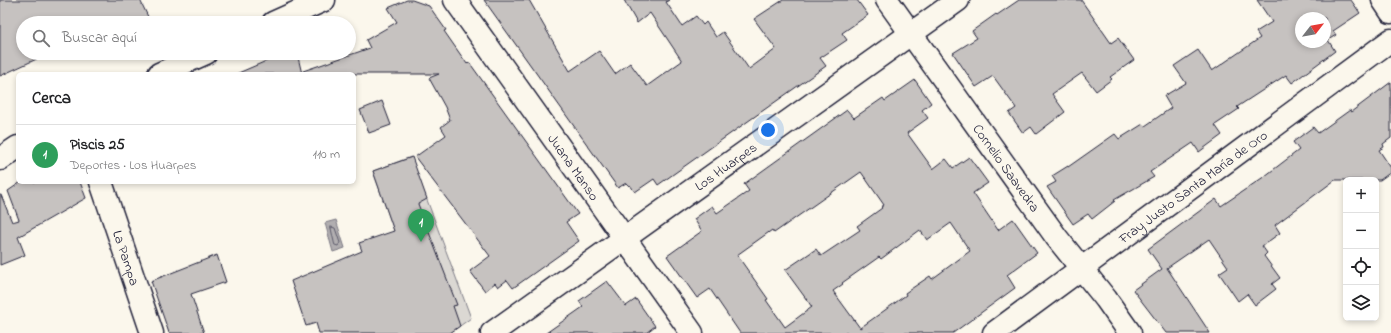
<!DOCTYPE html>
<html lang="es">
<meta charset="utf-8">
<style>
:root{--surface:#fff;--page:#f6f6f6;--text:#202124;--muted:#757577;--line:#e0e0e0;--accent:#d1495b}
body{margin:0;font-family:"Indie Flower",sans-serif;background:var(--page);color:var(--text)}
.controls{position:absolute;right:12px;bottom:12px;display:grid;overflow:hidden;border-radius:6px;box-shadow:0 2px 6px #0003}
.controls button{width:36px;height:36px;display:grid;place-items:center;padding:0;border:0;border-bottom:1px solid var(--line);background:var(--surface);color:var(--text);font:20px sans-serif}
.compass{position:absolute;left:1295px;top:12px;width:36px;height:36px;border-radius:50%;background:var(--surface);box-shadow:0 2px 6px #0003;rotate:59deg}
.you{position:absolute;left:768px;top:130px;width:14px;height:14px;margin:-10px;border:3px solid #fff;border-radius:50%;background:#1a73e8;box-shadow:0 0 0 6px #1a73e833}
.badge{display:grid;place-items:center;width:26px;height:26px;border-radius:50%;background:var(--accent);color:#fff;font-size:13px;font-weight:700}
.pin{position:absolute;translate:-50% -33px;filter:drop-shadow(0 1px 2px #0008)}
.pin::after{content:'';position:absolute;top:21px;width:14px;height:12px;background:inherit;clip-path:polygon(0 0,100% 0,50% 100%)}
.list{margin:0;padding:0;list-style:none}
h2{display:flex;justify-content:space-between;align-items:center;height:52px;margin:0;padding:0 16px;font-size:17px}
h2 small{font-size:13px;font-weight:400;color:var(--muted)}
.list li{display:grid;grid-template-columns:26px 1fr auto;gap:12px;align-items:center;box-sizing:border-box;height:60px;padding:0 16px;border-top:1px solid var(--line)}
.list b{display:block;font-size:15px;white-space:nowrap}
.list p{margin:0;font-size:13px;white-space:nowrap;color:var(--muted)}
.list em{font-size:13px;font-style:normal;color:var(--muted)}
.icon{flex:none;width:22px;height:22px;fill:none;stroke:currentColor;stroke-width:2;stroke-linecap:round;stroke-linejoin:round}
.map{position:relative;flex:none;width:1391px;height:333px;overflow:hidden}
.search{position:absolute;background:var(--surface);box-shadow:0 2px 6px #0003;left:16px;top:16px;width:340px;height:44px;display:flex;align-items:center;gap:10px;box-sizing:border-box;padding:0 14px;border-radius:22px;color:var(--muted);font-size:15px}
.panel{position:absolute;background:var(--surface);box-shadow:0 2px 6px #0003;left:16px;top:72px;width:340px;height:112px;border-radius:6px}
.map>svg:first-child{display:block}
.green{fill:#dbd8d3;stroke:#7e7d87}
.water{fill:#b1aeb0;stroke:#787681}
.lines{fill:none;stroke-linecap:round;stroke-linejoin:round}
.shore{stroke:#5b5a6a;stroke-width:1}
.building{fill:#c6c2c0;stroke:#22223b;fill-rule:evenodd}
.street-casing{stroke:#22223b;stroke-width:25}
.secondary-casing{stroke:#22223b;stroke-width:25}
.street{stroke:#fbf7ec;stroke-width:22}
.secondary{stroke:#fbf7ec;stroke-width:22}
.labels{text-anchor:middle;stroke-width:4;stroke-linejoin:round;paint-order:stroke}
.street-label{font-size:14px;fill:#22223b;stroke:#fbf7ec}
</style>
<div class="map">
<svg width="1391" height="333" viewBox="0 0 1391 333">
<rect width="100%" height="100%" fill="#fbf7ec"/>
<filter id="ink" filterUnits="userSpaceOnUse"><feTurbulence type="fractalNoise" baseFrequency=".025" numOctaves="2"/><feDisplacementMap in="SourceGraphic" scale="8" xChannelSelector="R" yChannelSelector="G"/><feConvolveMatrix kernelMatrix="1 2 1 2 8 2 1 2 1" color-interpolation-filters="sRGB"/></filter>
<g filter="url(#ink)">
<path class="green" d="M 411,157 L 471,318 L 450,333 L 416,333 L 426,321 L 373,171 Z"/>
<path class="water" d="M 336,220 L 345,248 L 333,252 L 325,223 Z"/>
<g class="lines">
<path class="shore" d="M 331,227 L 335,228 L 340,243 L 338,246 L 335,245 Z"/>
</g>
<path class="building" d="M 0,0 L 140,0 L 151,23 L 23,23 L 23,53 L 42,53 L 43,56 L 0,76 Z
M 407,0 L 412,0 L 429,6 L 446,30 L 444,31 L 467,64 L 469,62 L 578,214 L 566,222 L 579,241 L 513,288 L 507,280 L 498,287 L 495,283 L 485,291 L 470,271 L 490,256 L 415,157 L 446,135 L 441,127 L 450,120 L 445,107 L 429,78 L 439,74 L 303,74 L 303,71 L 370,48 L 366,40 L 397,22 L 388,8 Z
M 484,0 L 529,0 L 570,71 L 599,51 L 615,74 L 630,63 L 647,86 L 682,61 L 650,13 L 637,23 L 624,0 L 669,0 L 666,2 L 682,26 L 696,16 L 703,25 L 706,22 L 716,37 L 723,32 L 749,69 L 776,49 L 754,19 L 783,0 L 857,0 L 868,15 L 842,33 L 847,40 L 820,58 L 826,66 L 658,185 L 654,179 L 635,192 L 630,185 L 629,186 L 626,183 L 618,188 Z
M 1019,0 L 1081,0 L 1111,43 L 1118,38 L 1134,60 L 1110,77 L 1112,79 L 1096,91 L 1082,73 L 1052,94 L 1065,112 L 1036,134 L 1031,127 L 1023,133 L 1009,113 L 1016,108 L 993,76 L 976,87 L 953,53 L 977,38 L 972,31 L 996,14 L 997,15 Z
M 1257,0 L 1351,0 L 1360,13 L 1333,31 L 1336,35 L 1328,40 L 1335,51 L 1292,83 L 1286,75 L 1237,107 L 1239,109 L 1215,125 L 1222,135 L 1207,146 L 1199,152 L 1193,143 L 1150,172 L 1154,177 L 1114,200 L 1115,201 L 1092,219 L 1088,214 L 1073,224 L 1047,187 L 1056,182 L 1052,176 L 1068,166 L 1068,167 L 1115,134 L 1119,139 L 1143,124 L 1145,126 L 1171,108 L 1164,96 L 1186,83 L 1174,66 L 1198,50 L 1212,71 L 1260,38 L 1256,32 L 1272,22 ZM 1301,18 L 1325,18 L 1325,42 L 1301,42 Z
M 285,53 L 297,53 L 302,74 L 236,74 Z
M 915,80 L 931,103 L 922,110 L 928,118 L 907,133 L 933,169 L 946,159 L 953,168 L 969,157 L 988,183 L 973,193 L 998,230 L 1013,219 L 1037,253 L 1007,275 L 1015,288 L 953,333 L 740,333 L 710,289 L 697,298 L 667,256 L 702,231 L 694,219 L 712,206 L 717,213 L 749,191 L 744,184 L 847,110 L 854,118 L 883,98 L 885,101 ZM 861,172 L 884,205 L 881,207 L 882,208 L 857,226 L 860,230 L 821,256 L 816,249 L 785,270 L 812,307 L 785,327 L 766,300 L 768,299 L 737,255 L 772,230 L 774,233 ZM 951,223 L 970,251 L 932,279 L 930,276 L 905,293 L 906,295 L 860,328 L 833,291 L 843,284 L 842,283 L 879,257 L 881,259 L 920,230 L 927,240 Z
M 1391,82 L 1391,138 L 1383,144 L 1384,147 L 1379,150 L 1391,168 L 1391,172 L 1380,180 L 1335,180 L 1275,225 L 1280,233 L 1262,246 L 1267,253 L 1264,256 L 1280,278 L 1272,284 L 1276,289 L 1255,305 L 1247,294 L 1238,301 L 1219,273 L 1228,267 L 1209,239 L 1167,268 L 1210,333 L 1166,333 L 1133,290 L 1162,269 L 1148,249 L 1216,199 L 1221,206 L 1265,176 L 1299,150 L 1293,142 L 1313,127 L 1318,133 L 1350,110 L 1351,112 Z
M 382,101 L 391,125 L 369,133 L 360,110 Z
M 412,157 L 427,199 L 418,204 L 457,305 L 453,306 L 460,326 L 450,333 L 319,333 L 316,323 L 306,326 L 291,281 L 362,251 L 359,243 L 394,231 L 373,171 Z
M 21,182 L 80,182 L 86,198 L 18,237 L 25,255 L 0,265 L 0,195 L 1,195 L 12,222 L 19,220 L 8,191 Z
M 217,255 L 226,282 L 191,294 L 204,333 L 169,333 L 151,281 Z
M 607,281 L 626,306 L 636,299 L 655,326 L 646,333 L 546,333 L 583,307 L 579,301 Z"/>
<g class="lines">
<defs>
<g id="street">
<path id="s1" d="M 455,0 L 692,333"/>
<path id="s2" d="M 887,0 L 1057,238 L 1106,299 L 1130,333"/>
<path d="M 1383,0 L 1391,12"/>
<path id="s3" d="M 101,182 L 152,333"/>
<path id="s4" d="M 492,333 L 958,0"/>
<path id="s5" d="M 994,333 L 1391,40"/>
</g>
<path id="secondary" d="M 273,23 L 324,0
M 159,74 L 206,53
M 0,159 L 18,147"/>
</defs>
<use href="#street" class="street-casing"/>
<use href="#secondary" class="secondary-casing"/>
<use href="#street" class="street"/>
<use href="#secondary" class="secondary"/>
</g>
</g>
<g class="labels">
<g class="street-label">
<text dy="5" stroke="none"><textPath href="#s4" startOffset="287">Los Huarpes</textPath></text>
<text dy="5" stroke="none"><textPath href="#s1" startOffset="205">Juana Manso</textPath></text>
<text dy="5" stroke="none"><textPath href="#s2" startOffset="206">Cornelio Saavedra</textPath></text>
<text dy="5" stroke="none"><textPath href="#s5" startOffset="247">Fray Justo Santa María de Oro</textPath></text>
<text dy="5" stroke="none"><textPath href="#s3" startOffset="80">La Pampa</textPath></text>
</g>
</g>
</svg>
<div class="controls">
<button>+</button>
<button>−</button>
<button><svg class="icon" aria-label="locate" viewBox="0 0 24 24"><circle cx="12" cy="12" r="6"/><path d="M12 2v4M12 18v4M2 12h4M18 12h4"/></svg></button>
<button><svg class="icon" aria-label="layers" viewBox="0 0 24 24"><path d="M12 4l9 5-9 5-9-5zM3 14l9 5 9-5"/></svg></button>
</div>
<svg class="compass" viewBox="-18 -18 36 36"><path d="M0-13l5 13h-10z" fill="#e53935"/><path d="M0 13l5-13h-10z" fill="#757577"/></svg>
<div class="you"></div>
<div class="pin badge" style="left:421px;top:242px;background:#2e9e5b">1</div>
<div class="search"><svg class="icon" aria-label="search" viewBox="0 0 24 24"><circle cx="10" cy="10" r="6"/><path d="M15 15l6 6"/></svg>Buscar aquí</div>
<section class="panel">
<h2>Cerca<small></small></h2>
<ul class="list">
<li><span class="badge" style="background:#2e9e5b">1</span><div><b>Piscis 25</b><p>Deportes · Los Huarpes</p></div><em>110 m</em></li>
</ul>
</section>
</div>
